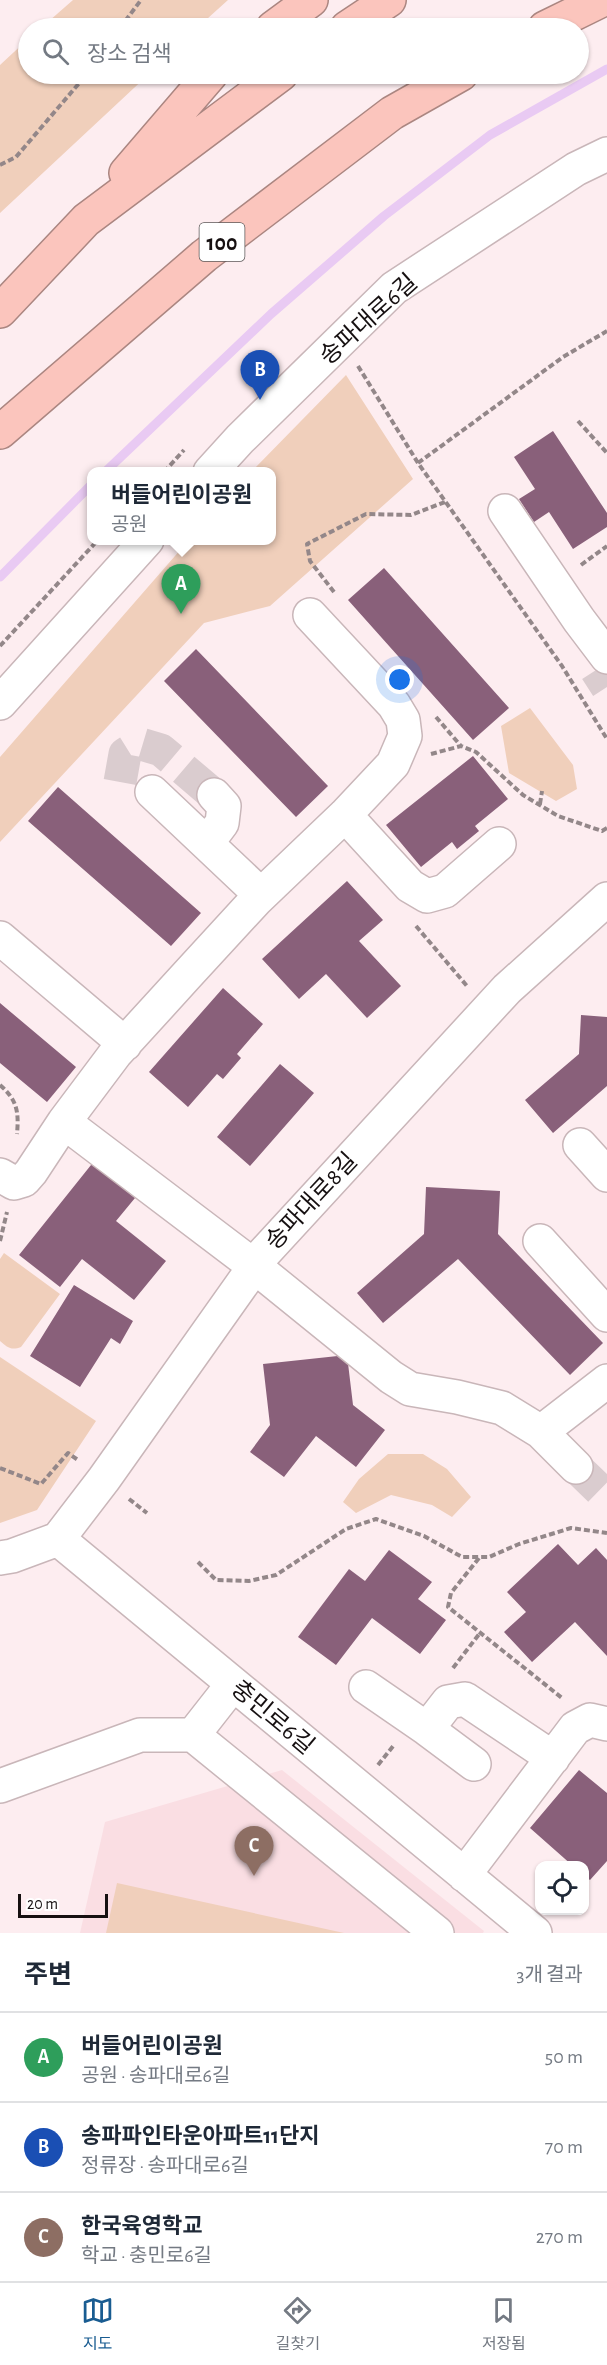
<!DOCTYPE html>
<html lang="ko">
<meta charset="utf-8">
<style>
:root{--surface:#fff;--page:#f2f2f3;--text:#1f2937;--muted:#747a83;--line:#e0e1e3;--accent:#195c91}
body{margin:0;font-family:"Alegreya Sans","Noto Sans KR",sans-serif;background:var(--page);color:var(--text)}
.controls{position:absolute;right:18px;bottom:18px;display:grid;overflow:hidden;border-radius:12px;box-shadow:0 2px 4px #0004}
.controls button{width:54px;height:54px;display:grid;place-items:center;padding:0;border:0;border-bottom:2px solid var(--line);background:var(--surface);color:var(--text);font:30px sans-serif}
.scale{position:absolute;left:18px;bottom:15px;width:90px;box-sizing:border-box;padding-left:6px;border:3px solid #161011;border-top:0;font-size:16px;line-height:21px;white-space:nowrap;color:#161011;-webkit-text-stroke:4px #fff;paint-order:stroke}
.you{position:absolute;left:400px;top:680px;width:21px;height:21px;margin:-15px;border:4px solid #fff;border-radius:50%;background:#1a73e8;box-shadow:0 0 0 9px #1a73e833}
.badge{display:grid;place-items:center;width:39px;height:39px;border-radius:50%;background:var(--accent);color:#fff;font-size:20px;font-weight:700}
.pin{position:absolute;translate:-50% -50px;filter:drop-shadow(0 2px 3px #0008)}
.pin::after{content:'';position:absolute;top:32px;width:21px;height:18px;background:inherit;clip-path:polygon(0 0,100% 0,50% 100%)}
.popup{position:absolute;left:87px;top:467px;width:189px;height:78px;box-sizing:border-box;display:grid;place-content:center;border-radius:12px;background:var(--surface);filter:drop-shadow(0 2px 4px #0005);font-size:20px;white-space:nowrap;color:var(--muted)}
.popup b{font-size:22px;color:var(--text)}
.popup::after{content:'';position:absolute;left:50%;top:100%;margin-left:-12px;border:12px solid transparent;border-top-color:var(--surface)}
.list{margin:0;padding:0;list-style:none}
h2{display:flex;justify-content:space-between;align-items:center;height:78px;margin:0;padding:0 24px;font-size:26px}
h2 small{font-size:20px;font-weight:400;color:var(--muted)}
.list li{display:grid;grid-template-columns:39px 1fr auto;gap:18px;align-items:center;box-sizing:border-box;height:90px;padding:0 24px;border-top:2px solid var(--line)}
.list b{display:block;font-size:22px;white-space:nowrap}
.list p{margin:0;font-size:20px;white-space:nowrap;color:var(--muted)}
.list em{font-size:20px;font-style:normal;color:var(--muted)}
.icon{flex:none;width:33px;height:33px;fill:none;stroke:currentColor;stroke-width:2;stroke-linecap:round;stroke-linejoin:round}
.map{position:relative;flex:none;width:607px;height:1933px;overflow:hidden}
.search{position:absolute;background:var(--surface);box-shadow:0 2px 4px #0004;left:18px;right:18px;top:18px;height:66px;display:flex;align-items:center;gap:15px;box-sizing:border-box;padding:0 21px;border-radius:33px;color:var(--muted);font-size:22px}
.sheet{height:348px;background:var(--surface)}
nav{display:flex;justify-content:space-around;align-items:center;box-sizing:border-box;height:84px;border-top:2px solid var(--line);background:var(--surface);font-size:16px;color:var(--muted)}
nav a{display:grid;justify-items:center;gap:3px}
nav .on{color:var(--accent)}
.map>svg:first-child{display:block}
.built{fill:#fadee3}
.green{fill:#f0cfbb}
.lines{fill:none;stroke-linecap:round;stroke-linejoin:round}
.stream{stroke:#e9caf3;stroke-width:9}
.building{fill:#89607a}
.minor-tunnel{stroke:#dacccf;stroke-width:33;stroke-dasharray:33 16;stroke-linecap:butt}
.minor-casing{stroke:#c9b6b9;stroke-width:36}
.highway-casing{stroke:#ab8681;stroke-width:36}
.path{stroke:#938789;stroke-width:4;stroke-dasharray:6 3;stroke-linecap:butt}
.minor{stroke:#fff;stroke-width:33}
.highway{stroke:#fbc5bd;stroke-width:33}
.labels{text-anchor:middle;stroke-width:4.5;stroke-linejoin:round;paint-order:stroke}
.shield{fill:#fff;stroke:#5c5858;stroke-width:1.5}
.shield-label{font-size:22px;font-weight:bold;fill:#161011}
.street-label{font-size:24px;fill:#161011;stroke:#fff}
</style>
<div class="map">
<svg width="607" height="1933" viewBox="0 0 607 1933">
<rect width="100%" height="100%" fill="#fdedf0"/>
<path class="built" d="M 282,1770 L 484,1931 L 483,1933 L 80,1933 L 105,1822 Z"/>
<path class="green" d="M 73,0 L 228,0 L 197,28 L 41,28 Z
M 28,39 L 28,74 L 149,74 L 0,213 L 0,65 Z
M 346,375 L 413,479 L 270,606 L 204,623 L 0,842 L 0,757 L 188,541 L 271,540 L 271,472 L 252,471 Z
M 530,708 L 573,765 L 577,789 L 556,801 L 509,773 L 501,726 Z
M 4,1253 L 60,1294 L 21,1347 C 11,1351 7,1347 0,1341 L 0,1259 Z
M 0,1357 L 96,1421 L 37,1510 L 0,1523 Z
M 388,1454 L 423,1454 L 447,1469 L 471,1497 L 452,1517 L 432,1505 L 391,1495 L 356,1513 L 343,1502 L 359,1479 Z
M 117,1883 L 344,1933 L 106,1933 Z"/>
<g class="lines">
<path class="stream" d="M 105,472 L 271,314 L 384,216 L 490,135 L 607,69
M 0,577 L 91,485"/>
</g>
<path class="building" d="M 553,431 L 607,513 L 607,527 L 573,549 L 549,512 L 534,522 L 519,499 L 535,489 L 514,457 Z
M 384,568 L 509,708 L 473,740 L 348,600 Z
M 196,649 L 328,786 L 296,817 L 164,681 Z
M 473,756 L 508,799 L 475,826 L 479,831 L 457,849 L 452,842 L 421,867 L 386,825 Z
M 58,787 L 201,913 L 171,946 L 28,821 Z
M 347,881 L 383,920 L 359,941 L 401,986 L 367,1018 L 326,974 L 299,999 L 262,959 Z
M 223,988 L 263,1024 L 237,1054 L 241,1058 L 223,1079 L 217,1074 L 188,1107 L 149,1072 Z
M 0,1003 L 76,1067 L 47,1102 L 0,1063 Z
M 581,1015 L 607,1017 L 607,1086 L 553,1133 L 525,1100 L 579,1054 Z
M 280,1064 L 314,1093 L 250,1166 L 217,1137 Z
M 95,1160 L 127,1186 L 125,1190 L 135,1198 L 116,1221 L 166,1261 L 134,1300 L 82,1259 L 60,1287 L 19,1255 Z
M 426,1187 L 500,1191 L 498,1234 L 603,1343 L 570,1375 L 458,1259 L 383,1323 L 357,1293 L 424,1234 Z
M 74,1285 L 133,1321 L 120,1344 L 111,1338 L 80,1387 L 30,1356 Z
M 347,1355 L 353,1405 L 385,1430 L 356,1467 L 316,1436 L 284,1477 L 250,1452 L 270,1425 L 263,1364 Z
M 558,1544 L 578,1565 L 596,1548 L 607,1560 L 607,1656 L 575,1622 L 532,1662 L 504,1632 L 526,1612 L 507,1592 Z
M 389,1550 L 432,1582 L 418,1599 L 446,1620 L 420,1654 L 372,1618 L 336,1665 L 298,1637 L 349,1569 L 365,1581 Z
M 579,1770 L 607,1793 L 607,1861 L 590,1880 L 584,1875 L 584,1866 L 573,1866 L 530,1828 Z"/>
<g class="lines">
<path class="minor-tunnel" d="M 596,670 L 607,687
M 120,782 L 125,754 L 141,744 L 161,750 L 214,795
M 576,1467 L 607,1497"/>
<defs>
<path id="minor" d="M 210,472 L 240,439 L 394,288 L 576,169 L 607,154
M 505,511 L 579,620 L 607,657
M 0,703 L 147,540
M 152,792 L 261,895
M 345,815 L 410,886 L 427,896 L 445,891 L 499,844
M 207,843 L 222,823 L 224,806 L 214,795
M 0,938 L 125,1044
M 64,1122 L 254,1266 L 391,1377 L 410,1389 L 457,1397 L 502,1408 L 541,1432 L 576,1467
M 580,1145 L 607,1175
M 0,1175 L 14,1183 L 24,1180 L 31,1172 L 64,1122 L 115,1054 L 187,975 L 256,900 L 345,815 L 393,764 L 405,736 L 403,720 L 394,705 L 310,615
M 540,1241 L 607,1315
M 541,1432 L 607,1381
M 58,1539 L 104,1479 L 264,1253 L 507,989 L 607,899
M 58,1539 L 535,1933
M 0,1558 L 12,1556 L 58,1539
M 366,1687 L 427,1729 L 474,1764
M 427,1729 L 448,1702 L 465,1699 L 553,1758
M 193,1735 L 233,1684
M 0,1786 L 140,1735 L 193,1735 L 437,1933
M 464,1875 L 575,1728 L 590,1720 L 607,1724"/>
<path id="highway" d="M 273,28 L 311,0
M 347,28 L 389,0
M 545,28 L 602,0
M 126,173 L 211,74
M 0,311 L 86,220 L 281,74
M 0,432 L 204,256 L 392,113 L 461,74"/>
</defs>
<use href="#minor" class="minor-casing"/>
<use href="#highway" class="highway-casing"/>
<path class="path" d="M 120,28 L 141,0
M 0,165 L 16,157 L 87,74
M 358,366 L 418,463 L 562,666 L 607,739
M 578,421 L 607,453
M 418,463 L 563,357 L 607,331
M 164,472 L 184,450
M 581,565 L 607,546
M 334,592 L 310,561 L 307,544 L 366,514 L 411,515 L 445,502
M 0,646 L 98,540
M 436,717 L 461,746
M 431,754 L 461,746 L 476,752 L 523,795 L 558,816 L 602,831 L 607,828
M 540,804 L 542,791
M 416,926 L 467,986
M 0,1085 C 17,1100 19,1111 17,1134
M 0,1241 L 7,1212
M 0,1468 L 41,1484 L 68,1453 L 78,1460
M 129,1499 L 147,1513
M 479,1558 L 451,1593 L 448,1607 L 562,1698
M 198,1562 L 216,1580 L 249,1581 L 276,1575 L 346,1529 L 376,1519 L 424,1536 L 462,1557 L 489,1557 L 519,1544 L 571,1528 L 607,1533
M 453,1668 L 480,1633
M 378,1765 L 394,1745"/>
<use href="#minor" class="minor"/>
<use href="#highway" class="highway"/>
</g>
<g class="labels">
<rect class="shield" x="199.5" y="223" width="45" height="38" rx="4.5"/>
<g class="shield-label">
<text x="222" y="250">100</text>
</g>
<g class="street-label">
<text transform="translate(368 319) rotate(-42)" y="8">송파대로6길</text>
<text transform="translate(311 1201) rotate(-47)" y="8">송파대로8길</text>
<text transform="translate(273 1717) rotate(40)" y="8">충민로6길</text>
</g>
</g>
</svg>
<div class="controls">
<button><svg class="icon" aria-label="locate" viewBox="0 0 24 24"><circle cx="12" cy="12" r="6"/><path d="M12 2v4M12 18v4M2 12h4M18 12h4"/></svg></button>
</div>
<div class="scale">20 m</div>
<div class="you"></div>
<div class="pin badge" style="left:181px;top:614px;background:#2e9e5b">A</div>
<div class="popup"><b>버들어린이공원</b>공원</div>
<div class="pin badge" style="left:260px;top:400px;background:#1a4fb4">B</div>
<div class="pin badge" style="left:254px;top:1876px;background:#8d6e63">C</div>
<div class="search"><svg class="icon" aria-label="search" viewBox="0 0 24 24"><circle cx="10" cy="10" r="6"/><path d="M15 15l6 6"/></svg>장소 검색</div>
</div>
<section class="sheet">
<h2>주변<small>3개 결과</small></h2>
<ul class="list">
<li><span class="badge" style="background:#2e9e5b">A</span><div><b>버들어린이공원</b><p>공원 · 송파대로6길</p></div><em>50 m</em></li>
<li><span class="badge" style="background:#1a4fb4">B</span><div><b>송파파인타운아파트11단지</b><p>정류장 · 송파대로6길</p></div><em>70 m</em></li>
<li><span class="badge" style="background:#8d6e63">C</span><div><b>한국육영학교</b><p>학교 · 충민로6길</p></div><em>270 m</em></li>
</ul>
</section>
<nav>
<a class="on"><svg class="icon" aria-label="map" viewBox="0 0 24 24"><path d="M3 6l6-2 6 2 6-2v14l-6 2-6-2-6 2zM9 4v14M15 6v14"/></svg>지도</a>
<a><svg class="icon" aria-label="directions" viewBox="0 0 24 24"><path d="M12 3l9 9-9 9-9-9zM9 14v-3h6M13 9l2 2-2 2"/></svg>길찾기</a>
<a><svg class="icon" aria-label="saved" viewBox="0 0 24 24"><path d="M7 4h10v16l-5-4-5 4z"/></svg>저장됨</a>
</nav>
